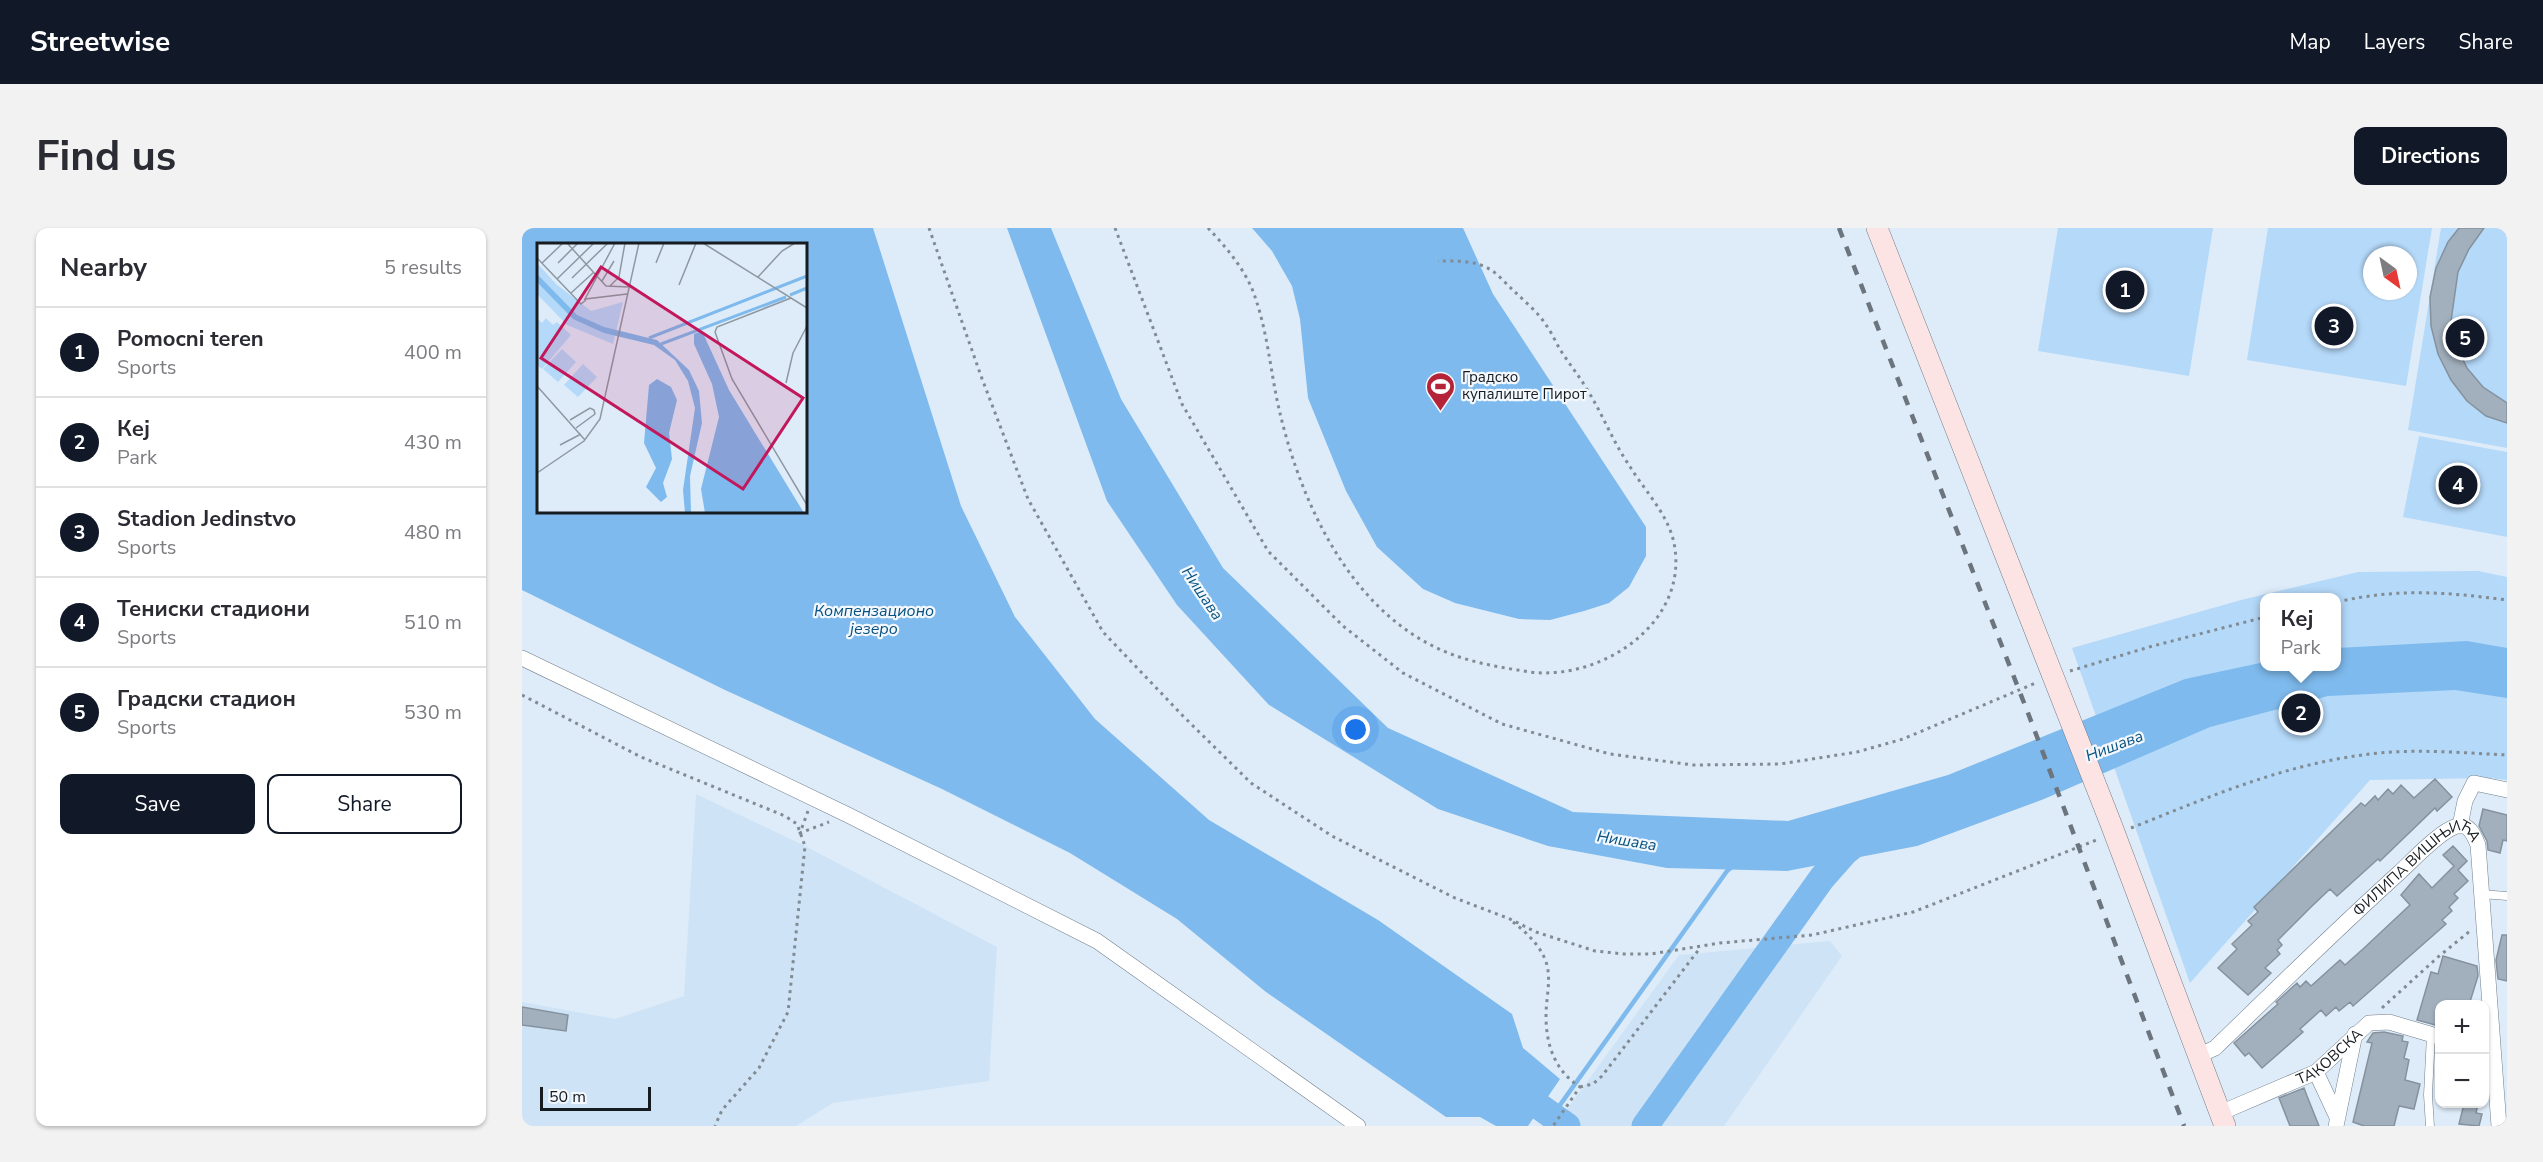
<!DOCTYPE html>
<meta charset="utf-8">
<style>
:root{--surface:#fff;--page:#f2f2f3;--text:#2b2b33;--muted:#7c7c81;--line:#e1e1e2;--accent:#111827}
body{margin:0;font-family:"Nunito Sans",sans-serif;background:var(--page);color:var(--text)}
.controls{position:absolute;right:18px;bottom:18px;display:grid;overflow:hidden;border-radius:12px;box-shadow:0 2px 4px #0004}
.controls button{width:54px;height:54px;display:grid;place-items:center;padding:0;border:0;border-bottom:2px solid var(--line);background:var(--surface);color:var(--text);font:30px sans-serif}
.compass{position:absolute;left:1841px;top:18px;width:54px;height:54px;border-radius:50%;background:var(--surface);box-shadow:0 2px 4px #0004;rotate:147deg}
.scale{position:absolute;left:18px;bottom:15px;width:111px;box-sizing:border-box;padding-left:6px;border:3px solid #161b20;border-top:0;font-size:16px;line-height:21px;white-space:nowrap;color:#161b20;-webkit-text-stroke:4px #f2f8fe;paint-order:stroke}
.you{position:absolute;left:834px;top:502px;width:21px;height:21px;margin:-15px;border:4px solid #fff;border-radius:50%;background:#1a73e8;box-shadow:0 0 0 9px #1a73e833}
.badge{display:grid;place-items:center;width:39px;height:39px;border-radius:50%;background:var(--accent);color:#fff;font-size:20px;font-weight:700}
.pin{position:absolute;translate:-50% -50%;border:3px solid #fff;box-shadow:0 2px 6px #0006}
.popup{position:absolute;left:1738px;top:365px;width:81px;height:78px;box-sizing:border-box;display:grid;place-content:center;border-radius:12px;background:var(--surface);filter:drop-shadow(0 2px 4px #0005);font-size:20px;white-space:nowrap;color:var(--muted)}
.popup b{font-size:22px;color:var(--text)}
.popup::after{content:'';position:absolute;left:50%;top:100%;margin-left:-12px;border:12px solid transparent;border-top-color:var(--surface)}
.list{margin:0;padding:0;list-style:none}
h2{display:flex;justify-content:space-between;align-items:center;height:78px;margin:0;padding:0 24px;font-size:26px}
h2 small{font-size:20px;font-weight:400;color:var(--muted)}
.list li{display:grid;grid-template-columns:39px 1fr auto;gap:18px;align-items:center;box-sizing:border-box;height:90px;padding:0 24px;border-top:2px solid var(--line)}
.list b{display:block;font-size:22px;white-space:nowrap}
.list p{margin:0;font-size:20px;white-space:nowrap;color:var(--muted)}
.list em{font-size:20px;font-style:normal;color:var(--muted)}
.actions{display:flex;gap:12px;padding:18px 24px}
.actions a{flex:1;padding:14px 0;border:2px solid var(--accent);border-radius:12px;text-align:center;font-size:21px;color:var(--accent)}
.actions .main{background:var(--accent);color:#fff}
.map{position:relative;flex:none;width:1985px;height:898px;overflow:hidden;border-radius:12px}
header{display:flex;align-items:center;gap:36px;box-sizing:border-box;height:84px;padding:0 30px;background:var(--accent);color:#fff}
header strong{font-size:28px}
nav{display:flex;gap:33px;margin-inline-start:auto;font-size:21px}
.intro{display:flex;align-items:center;justify-content:space-between;box-sizing:border-box;height:144px;padding:0 36px}
h1{margin:0;font-size:42px}
.button{padding:15px 27px;border-radius:12px;background:var(--accent);color:#fff;font-size:21px;font-weight:700}
main{display:flex;gap:36px;padding:0 36px}
aside{flex:1;background:var(--surface);border-radius:12px;box-shadow:0 2px 4px #0004}
.map>svg:first-child{display:block}
.built{fill:#cee3f6}
.green{fill:#b5d9f9;fill-rule:evenodd}
.water{fill:#7ebaed;fill-rule:evenodd}
.lines{fill:none;stroke-linecap:round;stroke-linejoin:round}
.stream{stroke:#7ebaed;stroke-width:4.5}
.river{stroke:#7ebaed;stroke-width:27}
.building{fill:#a2b0bd;stroke:#85929e;stroke-width:1.5}
.lane-casing{stroke:#727f8a;stroke-width:9}
.street-casing{stroke:#727f8a;stroke-width:16}
.secondary-casing{stroke:#727f8a;stroke-width:22}
.path{stroke:#818b94;stroke-width:3;stroke-dasharray:3 4.5;stroke-linecap:butt}
.lane{stroke:#fff;stroke-width:8}
.street{stroke:#fff;stroke-width:15}
.secondary{stroke:#fde4e4;stroke-width:21}
.rail{stroke:#6c747d;stroke-width:4.5;stroke-dasharray:10 10;stroke-linecap:butt}
.labels{text-anchor:middle;stroke-width:4.5;stroke-linejoin:round;paint-order:stroke}
.poi-label{font-size:15px;fill:#161b20;stroke:#f2f8fe;text-anchor:start}
.street-label{font-size:15px;fill:#161b20;stroke:#f2f8fe}
.water-label{font-size:16px;font-style:italic;fill:#08507f;stroke:#f2f8fe}
.inset-river{fill:none;stroke:#7ebaed;stroke-width:3}
.inset-road{fill:none;stroke:#8e98a2;stroke-width:1.5}
.view{fill:#c2185b;fill-opacity:0.15;stroke:#c2185b;stroke-width:3}
.inset-edge{fill:none;stroke:#161b20;stroke-width:3}
</style>
<header>
<strong>Streetwise</strong>
<nav><a>Map</a><a>Layers</a><a>Share</a></nav>
</header>
<div class="intro"><h1>Find us</h1><a class="button">Directions</a></div>
<main>
<aside>
<h2>Nearby<small>5 results</small></h2>
<ul class="list">
<li><span class="badge">1</span><div><b>Pomocni teren</b><p>Sports</p></div><em>400 m</em></li>
<li><span class="badge">2</span><div><b>Кеј</b><p>Park</p></div><em>430 m</em></li>
<li><span class="badge">3</span><div><b>Stadion Jedinstvo</b><p>Sports</p></div><em>480 m</em></li>
<li><span class="badge">4</span><div><b>Тениски стадиони</b><p>Sports</p></div><em>510 m</em></li>
<li><span class="badge">5</span><div><b>Градски стадион</b><p>Sports</p></div><em>530 m</em></li>
</ul>
<div class="actions"><a class="main">Save</a><a>Share</a></div>
</aside>
<div class="map">
<svg width="1985" height="898" viewBox="0 0 1985 898">
<rect width="100%" height="100%" fill="#deecf9"/>
<path class="built" d="M 174,566 L 283,618 L 475,719 L 467,853 L 311,875 L 274,898 L 0,898 L 0,774 L 93,791 L 162,768 Z
M 1308,713 L 1320,728 L 1202,898 L 1033,898 L 1157,727 Z"/>
<path class="green" d="M 1536,0 L 1691,0 L 1667,148 L 1516,123 Z
M 1746,0 L 1910,0 L 1884,158 L 1725,132 ZM 1850,27 L 1886,27 L 1886,63 L 1850,63 Z
M 1919,0 L 1985,0 L 1985,220 L 1886,202 Z
M 1897,208 L 1985,224 L 1985,309 L 1881,289 Z
M 1956,343 L 1985,349 L 1985,552 L 1967,550 L 1848,552 L 1668,755 L 1550,420 L 1719,372 L 1836,344 ZM 1743,370 L 1815,370 L 1815,438 L 1743,438 Z"/>
<path class="water" d="M 0,0 L 351,0 L 439,278 L 493,389 L 573,491 L 687,592 L 856,692 L 990,786 L 1001,820 L 1038,851 L 1006,898 L 974,898 L 958,889 L 924,889 L 744,764 L 655,691 L 548,625 L 420,561 L 203,462 L 0,362 ZM 284,16 L 284,284 L 16,284 L 16,16 Z
M 485,0 L 529,0 L 599,171 L 701,340 L 866,500 L 1051,584 L 1266,593 L 1426,547 L 1663,451 L 1743,434 L 1743,438 L 1815,438 L 1815,420 L 1945,413 L 1985,420 L 1985,470 L 1933,462 L 1806,468 L 1688,499 L 1522,571 L 1395,618 L 1265,643 L 1145,640 L 1026,618 L 916,581 L 747,477 L 655,377 L 585,273 Z
M 730,0 L 941,0 L 971,66 L 1124,299 L 1124,328 L 1107,359 L 1087,375 L 1062,383 L 1028,392 L 997,391 L 933,375 L 901,361 L 855,319 L 824,263 L 786,170 L 778,91 L 770,58 L 750,23 Z"/>
<g class="lines">
<path class="stream" d="M 1023,898 L 1205,643 L 1211,638"/>
<path class="river" d="M 1018,879 L 1045,898
M 1123,898 L 1300,650 L 1323,624 L 1340,610"/>
</g>
<path class="building" d="M 1937,0 L 1962,0 L 1947,21 L 1936,44 L 1929,93 L 1934,117 L 1945,140 L 1961,159 L 1985,175 L 1985,195 L 1964,188 L 1945,173 L 1929,152 L 1916,126 L 1909,98 L 1908,69 L 1914,40 L 1926,14 Z
M 1913,551 L 1930,569 L 1915,583 L 1913,580 L 1858,633 L 1856,631 L 1815,668 L 1808,661 L 1789,679 L 1756,712 L 1760,717 L 1755,722 L 1758,726 L 1743,740 L 1749,745 L 1726,767 L 1696,740 L 1715,721 L 1710,716 L 1730,697 L 1726,693 L 1736,684 L 1732,679 L 1839,575 L 1843,578 L 1853,568 L 1856,572 L 1866,561 L 1871,566 L 1879,557 L 1892,570 Z
M 1961,581 L 1985,587 L 1985,613 L 1981,612 L 1978,625 L 1966,622 L 1965,613 L 1957,598 Z
M 1931,618 L 1945,633 L 1936,642 L 1946,653 L 1932,666 L 1936,670 L 1927,679 L 1930,683 L 1920,692 L 1924,696 L 1831,778 L 1828,774 L 1817,783 L 1814,779 L 1804,788 L 1799,782 L 1778,801 L 1781,804 L 1740,840 L 1727,825 L 1723,828 L 1712,815 L 1756,776 L 1754,774 L 1775,755 L 1778,759 L 1784,753 L 1789,758 L 1818,732 L 1823,737 L 1841,721 L 1888,677 L 1879,667 L 1897,646 L 1910,660 L 1932,638 L 1921,627 Z
M 1980,707 L 1985,707 L 1985,753 L 1976,751 L 1974,732 Z
M 1921,728 L 1955,738 L 1956,748 L 1947,777 L 1917,777 L 1917,798 L 1895,792 L 1909,744 L 1916,746 Z
M 0,779 L 46,787 L 44,803 L 0,797 Z
M 1862,804 L 1881,808 L 1880,813 L 1886,814 L 1882,830 L 1887,832 L 1883,852 L 1898,856 L 1892,881 L 1877,878 L 1872,898 L 1842,898 L 1831,894 L 1850,815 L 1845,814 L 1851,805 Z
M 1782,860 L 1785,868 L 1797,898 L 1768,898 L 1757,870 Z
M 1942,876 L 1956,876 L 1954,885 L 1960,886 L 1957,898 L 1937,896 Z"/>
<g class="lines">
<defs>
<path id="lane" d="M 1959,666 L 1985,668
M 1908,898 L 1906,867 L 1909,807"/>
<g id="street">
<path d="M 0,430 L 326,587 L 575,713 L 836,898"/>
<path d="M 1938,598 L 1943,573 L 1952,555 L 1985,562"/>
<path id="s1" d="M 1676,828 L 1693,820 C 1754,761 1815,701 1878,644 C 1891,632 1919,602 1935,598 C 1947,595 1952,607 1956,617 L 1977,898"/>
<path d="M 1794,844 L 1815,889"/>
<path id="s2" d="M 1698,885 L 1794,844 L 1847,795 L 1867,794 L 1918,809"/>
<path d="M 1814,898 L 1833,806"/>
</g>
<path id="secondary" d="M 1355,0 L 1589,596 L 1703,898"/>
</defs>
<use href="#lane" class="lane-casing"/>
<use href="#street" class="street-casing"/>
<use href="#secondary" class="secondary-casing"/>
<path class="path" d="M 407,0 L 459,148 L 506,271 L 581,404 L 661,488 L 729,555 L 810,608 L 933,670 L 988,691 L 1014,704 L 1073,723 L 1102,726 L 1129,726 L 1198,715 L 1290,707 L 1391,684 L 1577,611
M 593,0 L 660,176 L 746,323 L 821,398 L 881,445 L 980,496 L 1088,526 L 1171,537 L 1258,536 L 1335,524 L 1381,511 L 1516,454
M 686,0 C 706,21 727,46 735,75 C 746,109 749,146 757,181 C 778,272 826,378 915,420 C 944,434 976,439 1008,444 C 1079,453 1168,395 1152,315 C 1146,286 1122,262 1107,237 C 1091,214 1081,187 1066,163 C 1058,149 1048,137 1039,123 C 1034,115 1030,105 1024,97 C 1016,84 1002,73 991,62 C 984,56 977,47 969,42 C 954,32 933,33 916,33
M 1815,374 C 1876,360 1923,364 1985,372
M 1548,443 L 1627,419 L 1743,389
M 0,467 L 119,529 L 263,588 L 275,596 L 283,618 L 266,784 L 237,840 L 200,882 L 193,898
M 286,583 L 278,605 L 307,594
M 1609,600 C 1692,567 1767,534 1857,525 C 1899,521 1943,525 1985,527
M 991,694 C 1005,705 1020,719 1025,737 C 1029,754 1024,770 1024,788 C 1024,817 1033,843 1058,859 L 1031,898
M 1860,780 L 1916,729 L 1948,703
M 1058,859 L 1071,856 L 1080,848 L 1178,720"/>
<use href="#lane" class="lane"/>
<use href="#street" class="street"/>
<use href="#secondary" class="secondary"/>
<path class="rail" d="M 1317,0 L 1506,485 L 1662,898"/>
</g>
<defs>
<symbol id="stadium-pin" viewBox="-11 -11 22 30"><path d="M0 17L-7.5 6A9.5 9.5 0 1 1 7.5 6Z" fill="#b52338" stroke="#f2f8fe"/><path d="M0-5a6.5 5 0 1 0 0 10a6.5 5 0 1 0 0-10ZM-3.5-1.8h7v3.6h-7Z" fill="#fff"/></symbol>
</defs>
<g fill-rule="evenodd">
<use href="#stadium-pin" x="902" y="142" width="33" height="45"/>
</g>
<g class="labels">
<g class="poi-label">
<text x="940" y="154">Градско<tspan x="940" dy="17">купалиште Пирот</tspan></text>
</g>
<g class="street-label">
<text dy="5" stroke="none"><textPath href="#s1" startOffset="294">ФИЛИПА ВИШЊИЋА</textPath></text>
<text dy="5" stroke="none"><textPath href="#s2" startOffset="124">ТАКОВСКА</textPath></text>
</g>
<g class="water-label">
<text transform="translate(681 365) rotate(56)" y="6">Нишава</text>
<text x="352" y="388">Компензационо<tspan x="352" dy="18">језеро</tspan></text>
<text transform="translate(1592 517) rotate(-21)" y="6">Нишава</text>
<text transform="translate(1105 612) rotate(9)" y="6">Нишава</text>
</g>
</g>
<g transform="translate(15 15)">
<rect width="270" height="270" fill="#deecf9"/>
<path d="M 0,20 L 19,41 L 54,68 L 86,59 L 76,101 L 30,82 L 0,51 ZM 0,75 L 5,80 L 9,75 L 16,82 L 20,79 L 34,92 L 5,126 L 0,122 ZM 25,106 L 39,119 L 21,139 L 6,126 ZM 46,121 L 60,134 L 41,154 L 27,142 Z" fill="#b5d9f9"/>
<path d="M 0,31 L 40,72 L 67,84 L 120,97 L 152,127 L 162,148 L 165,180 L 153,233 L 154,270 L 148,270 L 146,247 L 158,165 L 151,138 L 138,117 L 117,102 L 67,90 L 36,76 L 0,39 ZM 165,88 L 192,147 L 267,270 L 168,270 L 164,246 L 182,174 L 175,141 L 157,101 L 157,91 ZM 120,136 L 134,144 L 140,157 L 132,190 L 135,216 L 126,240 L 130,254 L 124,259 L 109,244 L 119,225 L 107,200 L 112,142 Z" fill="#7ebaed"/>
<path class="inset-river" d="M 253,52 L 270,45M 112,95 L 270,33M 124,101 L 249,54"/>
<path class="inset-road" d="M 30,0 L 69,43 L 92,44M 78,0 L 48,56 L 90,51M 166,0 L 270,65M 0,15 L 44,61 L 49,57M 5,20 L 26,0M 21,20 L 41,0M 119,20 L 127,0M 221,34 L 245,8 L 258,0M 35,35 L 71,0M 20,36 L 57,0M 65,38 L 77,18M 142,42 L 159,0M 73,43 L 82,34 L 88,0M 34,50 L 57,29M 254,55 L 180,84 L 178,89 L 195,136 L 270,262M 249,140 L 256,110 L 270,83M 0,143 L 48,197M 33,177 L 53,165 L 57,167 L 58,171 L 39,185M 23,202 L 44,191M 0,230 L 47,198 L 63,176 L 102,0"/>
<path class="view" d="M 64,24 L 266,155 L 206,246 L 4,115 Z"/>
<rect width="270" height="270" class="inset-edge"/>
</g>
</svg>
<div class="controls">
<button>+</button>
<button>−</button>
</div>
<svg class="compass" viewBox="-18 -18 36 36"><path d="M0-13l5 13h-10z" fill="#e53935"/><path d="M0 13l5-13h-10z" fill="#7c7c81"/></svg>
<div class="scale">50 m</div>
<div class="you"></div>
<div class="pin badge" style="left:1603px;top:62px">1</div>
<div class="pin badge" style="left:1779px;top:485px">2</div>
<div class="popup"><b>Кеј</b>Park</div>
<div class="pin badge" style="left:1812px;top:98px">3</div>
<div class="pin badge" style="left:1936px;top:257px">4</div>
<div class="pin badge" style="left:1943px;top:110px">5</div>
</div>
</main>
